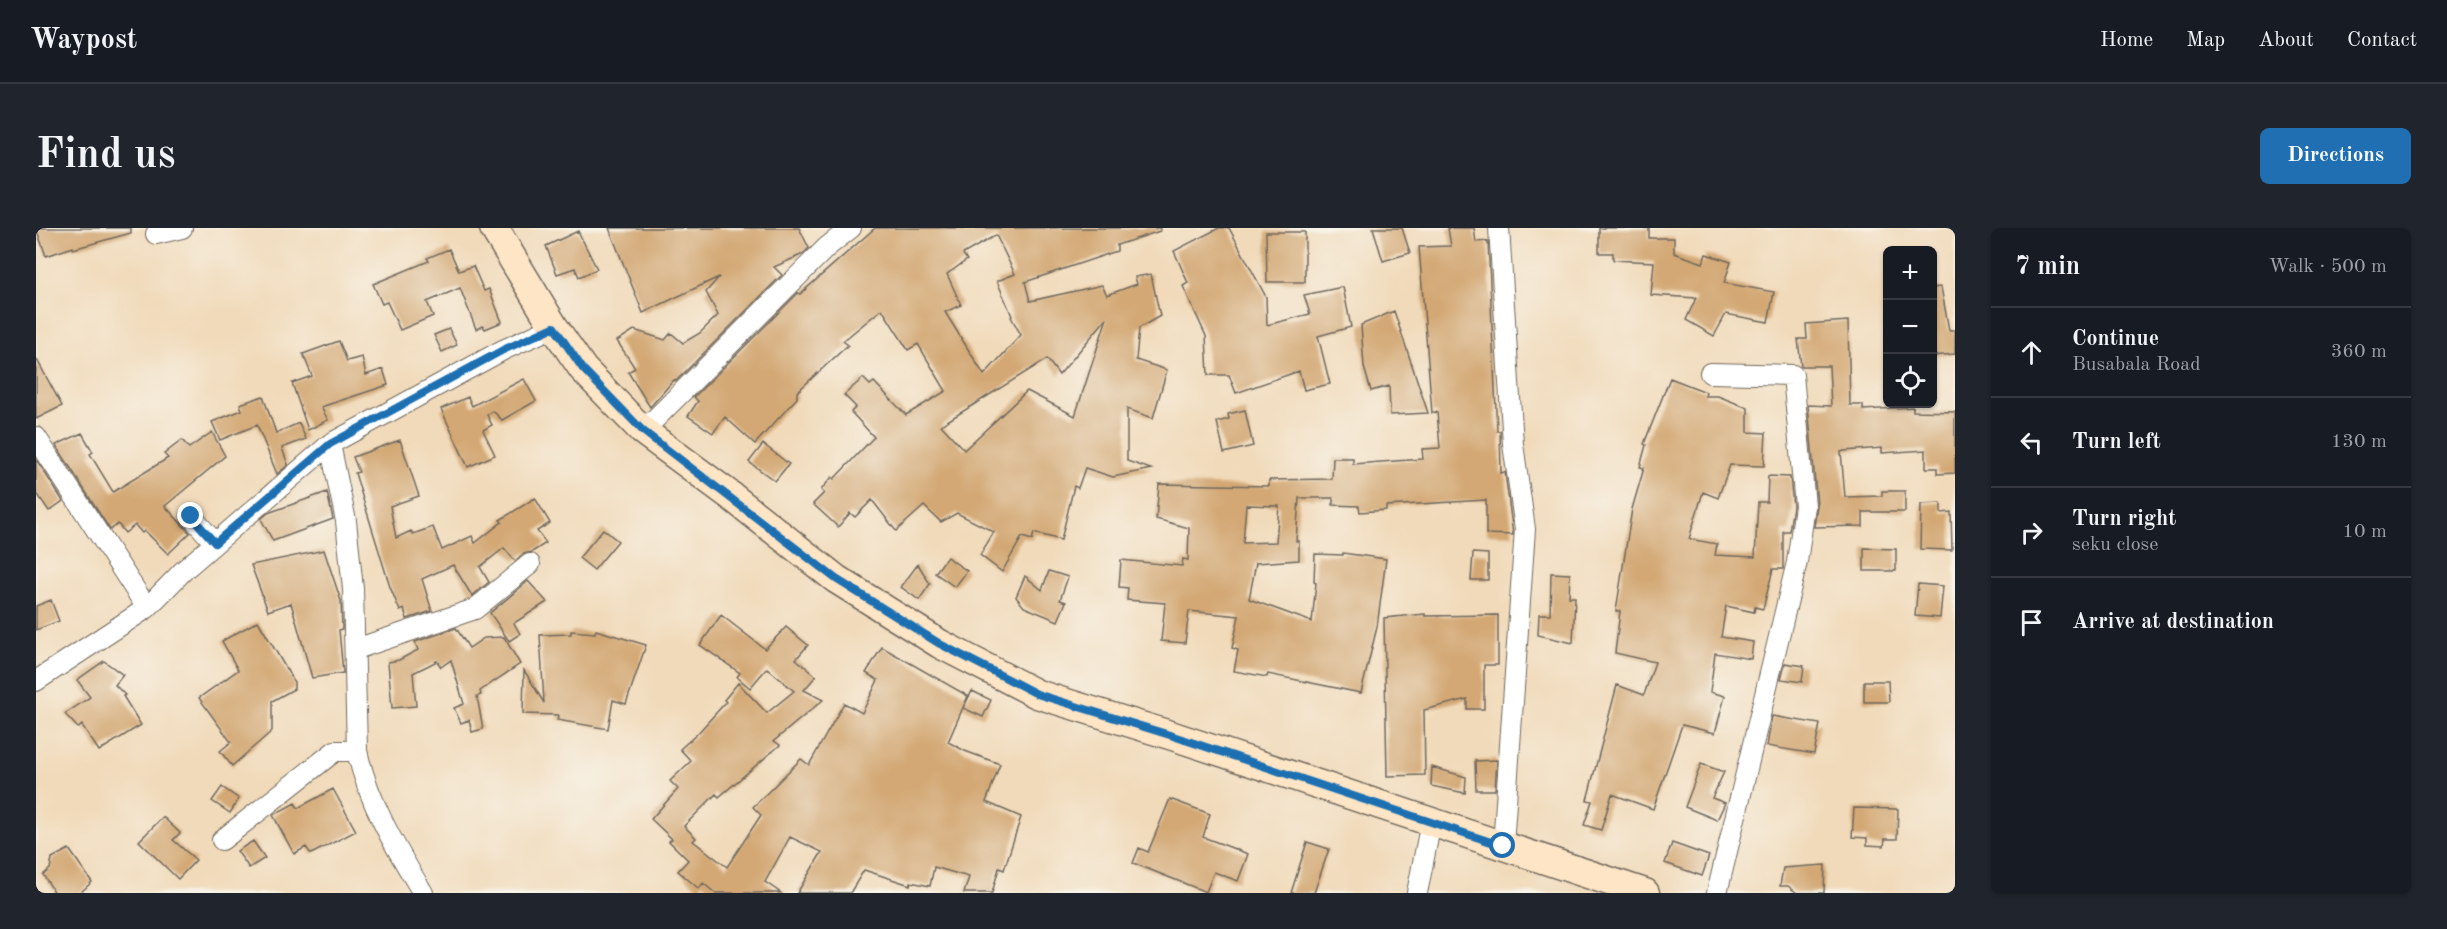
<!DOCTYPE html>
<meta charset="utf-8">
<style>
:root{--surface:#171b24;--page:#20242c;--text:#f1f3f6;--muted:#9ea1a6;--line:#363941;--accent:#1f6fb2}
body{margin:0;font-family:"Old Standard TT",serif;background:var(--page);color:var(--text)}
.controls{position:absolute;right:18px;top:18px;display:grid;overflow:hidden;border-radius:9px;box-shadow:0 2px 4px #0004}
.controls button{width:54px;height:54px;display:grid;place-items:center;padding:0;border:0;border-bottom:2px solid var(--line);background:var(--surface);color:var(--text);font:30px sans-serif}
.stop{position:absolute;width:18px;height:18px;margin:-14px;border:4px solid #1f6fb2;border-radius:50%;background:#fff}
.stop.end{background:#1f6fb2;border-color:#fff;box-shadow:0 2px 6px #0008}
.list{margin:0;padding:0;list-style:none}
h2{display:flex;justify-content:space-between;align-items:center;height:78px;margin:0;padding:0 24px;font-size:26px}
h2 small{font-size:20px;font-weight:400;color:var(--muted)}
.list li{display:grid;grid-template-columns:39px 1fr auto;gap:18px;align-items:center;box-sizing:border-box;height:90px;padding:0 24px;border-top:2px solid var(--line)}
.list b{display:block;font-size:22px;white-space:nowrap}
.list p{margin:0;font-size:20px;white-space:nowrap;color:var(--muted)}
.list em{font-size:20px;font-style:normal;color:var(--muted)}
.icon{flex:none;width:33px;height:33px;fill:none;stroke:currentColor;stroke-width:2;stroke-linecap:round;stroke-linejoin:round}
.map{position:relative;flex:none;width:1919px;height:665px;overflow:hidden;border-radius:9px}
header{display:flex;align-items:center;gap:36px;box-sizing:border-box;height:84px;padding:0 30px;background:var(--surface);border-bottom:2px solid var(--line)}
header strong{font-size:28px}
nav{display:flex;gap:33px;margin-inline-start:auto;font-size:21px}
.intro{display:flex;align-items:center;justify-content:space-between;box-sizing:border-box;height:144px;padding:0 36px}
h1{margin:0;font-size:42px}
.button{padding:15px 27px;border-radius:9px;background:var(--accent);color:#fff;font-size:21px;font-weight:700}
main{display:flex;gap:36px;padding:0 36px}
aside{flex:1;background:var(--surface);border-radius:9px;box-shadow:0 2px 4px #0004}
.map>svg:first-child{display:block}
.building{fill:#d3a874;fill-rule:evenodd}
.lines{fill:none;stroke-linecap:round;stroke-linejoin:round}
.street-casing{stroke:#70685d;stroke-width:22}
.secondary-casing{stroke:#70685d;stroke-width:31}
.street{stroke:#fff;stroke-width:20}
.secondary{stroke:#fde5c5;stroke-width:28}
.route{stroke:#1f6fb2;stroke-width:8}
</style>
<header>
<strong>Waypost</strong>
<nav><a>Home</a><a>Map</a><a>About</a><a>Contact</a></nav>
</header>
<div class="intro"><h1>Find us</h1><a class="button">Directions</a></div>
<main>
<div class="map">
<svg width="1919" height="665" viewBox="0 0 1919 665">
<rect width="100%" height="100%" fill="#f7f3e8"/>
<filter id="ink" filterUnits="userSpaceOnUse"><feTurbulence type="fractalNoise" baseFrequency=".0167" numOctaves="2"/><feDisplacementMap in="SourceGraphic" scale="12" xChannelSelector="R" yChannelSelector="G"/><feConvolveMatrix kernelMatrix="1 2 1 2 8 2 1 2 1" color-interpolation-filters="sRGB"/></filter>
<filter id="wash" filterUnits="userSpaceOnUse"><feTurbulence type="fractalNoise" baseFrequency=".008" numOctaves="4" result="noise"/><feDisplacementMap in="SourceGraphic" scale="24" xChannelSelector="R" yChannelSelector="G"/><feGaussianBlur stdDeviation="1.35" result="paint"/><feColorMatrix in="noise" values="0 0 0 0 0 0 0 0 0 0 0 0 0 0 0 0 0 1.4 0 .05"/><feComposite in="paint" operator="in"/></filter>
<g filter="url(#wash)">
<rect width="100%" height="100%" fill="#f1daba"/>
<g id="blocks">
<path class="building" d="M 0,0 L 95,0 L 95,5 L 37,21 L 37,19 L 10,28 Z
M 573,0 L 763,0 L 773,20 L 767,26 L 738,39 L 746,47 L 640,153 L 638,152 L 614,179 L 592,144 L 599,140 L 581,113 L 598,102 L 629,112 L 635,105 L 647,115 L 664,105 L 682,87 L 670,64 L 683,49 L 607,85 Z
M 839,0 L 1124,0 L 1124,3 L 1081,17 L 1081,23 L 989,54 L 994,73 L 1066,57 L 1071,67 L 1101,56 L 1099,49 L 1115,46 L 1124,88 L 1103,100 L 1100,132 L 1131,142 L 1117,190 L 1091,181 L 1091,233 L 1115,241 L 1077,249 L 1049,240 L 1042,260 L 1038,258 L 1025,312 L 998,305 L 996,312 L 986,309 L 966,344 L 944,327 L 958,304 L 921,285 L 905,294 L 888,278 L 860,303 L 836,272 L 819,289 L 814,285 L 802,299 L 777,276 L 788,265 L 785,262 L 796,249 L 798,251 L 838,209 L 815,184 L 820,179 L 808,167 L 827,150 L 834,157 L 838,154 L 870,187 L 910,163 L 882,116 L 872,122 L 846,81 L 807,113 L 812,117 L 761,164 L 761,170 L 719,216 L 689,189 L 677,205 L 652,188 L 662,173 L 658,169 L 762,65 L 764,66 ZM 960,7 L 979,46 L 961,53 L 976,88 L 975,89 L 985,107 L 948,147 L 909,84 L 925,77 L 911,46 L 931,32 L 927,26 ZM 1071,90 L 1039,188 L 991,163 L 928,222 L 905,197 L 1011,131 L 1023,147 Z
M 1183,0 L 1193,0 L 1230,69 L 1231,97 L 1274,86 L 1268,67 L 1307,59 L 1315,99 L 1282,108 L 1294,156 L 1268,162 L 1263,143 L 1200,165 L 1193,147 L 1172,147 L 1170,108 L 1147,58 L 1152,55 L 1138,23 Z
M 1337,0 L 1366,0 L 1374,25 L 1347,33 Z
M 1412,0 L 1438,0 L 1440,14 L 1452,13 L 1461,203 L 1464,203 L 1465,245 L 1469,244 L 1477,307 L 1450,306 L 1450,272 L 1350,278 L 1350,282 L 1324,284 L 1323,278 L 1297,277 L 1297,270 L 1263,270 L 1260,313 L 1263,313 L 1263,332 L 1220,335 L 1213,371 L 1276,394 L 1280,355 L 1278,354 L 1279,326 L 1307,327 L 1307,325 L 1350,331 L 1341,399 L 1325,465 L 1232,446 L 1231,449 L 1198,443 L 1202,422 L 1196,420 L 1203,388 L 1153,383 L 1149,415 L 1125,413 L 1129,375 L 1091,372 L 1092,360 L 1083,359 L 1085,332 L 1146,338 L 1147,331 L 1152,332 L 1153,300 L 1120,291 L 1123,256 L 1233,258 L 1233,252 L 1296,251 L 1297,230 L 1317,230 L 1317,236 L 1387,231 L 1386,221 L 1404,220 L 1401,184 L 1396,185 L 1383,19 L 1415,18 ZM 1210,277 L 1243,278 L 1240,314 L 1207,315 Z
M 1563,0 L 1613,0 L 1613,10 L 1638,10 L 1638,25 L 1667,35 L 1670,26 L 1695,34 L 1688,55 L 1738,64 L 1732,94 L 1690,86 L 1678,108 L 1650,92 L 1660,70 L 1615,67 L 1618,34 L 1577,32 L 1577,25 L 1563,25 Z
M 542,3 L 561,41 L 543,49 L 539,40 L 521,46 L 510,18 Z
M 1230,4 L 1269,4 L 1269,54 L 1231,54 Z
M 413,21 L 423,43 L 437,38 L 448,63 L 453,61 L 466,94 L 449,101 L 447,98 L 440,101 L 424,60 L 391,74 L 397,88 L 364,102 L 351,74 L 346,76 L 337,56 L 393,33 L 391,30 Z
M 1905,59 L 1913,102 L 1919,102 L 1919,126 L 1896,128 L 1896,60 Z
M 1358,83 L 1392,185 L 1354,187 L 1353,158 L 1335,163 L 1328,139 L 1325,97 Z
M 1812,93 L 1814,177 L 1827,177 L 1827,182 L 1877,179 L 1877,183 L 1919,184 L 1919,245 L 1901,246 L 1901,240 L 1890,240 L 1890,222 L 1846,225 L 1846,220 L 1808,223 L 1805,224 L 1809,269 L 1846,268 L 1846,263 L 1869,263 L 1869,284 L 1827,284 L 1827,298 L 1778,299 L 1781,277 L 1772,177 L 1795,178 L 1793,138 L 1765,138 L 1762,111 L 1771,111 L 1770,96 Z
M 413,101 L 421,117 L 406,124 L 398,107 Z
M 303,113 L 311,133 L 326,129 L 330,147 L 347,141 L 352,157 L 285,179 L 292,192 L 272,202 L 256,155 L 276,148 L 267,126 Z
M 0,130 L 26,178 L 0,191 Z
M 1634,150 L 1670,164 L 1669,168 L 1682,168 L 1712,180 L 1712,204 L 1730,205 L 1728,238 L 1694,237 L 1682,270 L 1667,264 L 1653,311 L 1681,316 L 1679,327 L 1719,329 L 1722,274 L 1731,274 L 1732,248 L 1754,249 L 1757,278 L 1753,303 L 1747,303 L 1747,341 L 1737,341 L 1727,381 L 1719,379 L 1718,384 L 1690,378 L 1685,409 L 1717,414 L 1715,431 L 1679,425 L 1674,464 L 1689,468 L 1679,505 L 1646,497 L 1617,581 L 1576,566 L 1565,602 L 1548,597 L 1556,573 L 1551,572 L 1581,457 L 1608,467 L 1619,434 L 1579,425 L 1584,383 L 1580,383 L 1596,281 L 1608,240 L 1604,239 L 1610,217 L 1608,216 Z
M 488,151 L 500,173 L 466,192 L 457,183 L 451,187 L 456,197 L 447,202 L 459,227 L 432,239 L 405,181 L 432,169 L 436,178 Z
M 227,168 L 240,205 L 263,195 L 270,211 L 246,220 L 252,237 L 241,246 L 221,197 L 184,212 L 176,194 L 206,182 L 204,176 Z
M 1209,182 L 1217,218 L 1188,225 L 1181,194 L 1193,191 L 1192,186 Z
M 176,204 L 189,228 L 129,278 L 154,305 L 132,326 L 109,303 L 106,305 L 99,297 L 89,305 L 82,296 L 74,302 L 20,217 L 46,205 L 57,224 L 54,226 L 77,264 L 132,230 L 128,226 L 146,212 L 153,220 Z
M 364,212 L 383,268 L 354,278 L 360,310 L 375,303 L 377,306 L 397,299 L 406,322 L 436,308 L 439,315 L 466,294 L 464,292 L 499,270 L 514,295 L 501,303 L 510,315 L 496,324 L 487,326 L 479,333 L 468,320 L 444,339 L 453,354 L 436,368 L 417,337 L 386,351 L 396,383 L 371,391 L 368,381 L 364,383 L 354,359 L 319,245 L 323,244 L 317,229 Z
M 727,216 L 753,236 L 739,253 L 713,234 Z
M 0,231 L 27,273 L 13,283 L 0,264 Z
M 291,264 L 297,291 L 237,313 L 225,291 L 232,285 Z
M 1905,275 L 1905,285 L 1915,284 L 1916,322 L 1884,321 L 1885,276 Z
M 567,301 L 582,313 L 558,342 L 543,330 Z
M 1828,320 L 1860,321 L 1860,343 L 1828,343 Z
M 288,322 L 305,373 L 306,401 L 303,402 L 307,445 L 276,450 L 255,375 L 232,383 L 215,337 Z
M 1437,325 L 1452,326 L 1452,352 L 1435,352 Z
M 911,329 L 931,343 L 919,359 L 899,345 Z
M 882,336 L 894,356 L 883,372 L 865,359 Z
M 1013,343 L 1032,349 L 1024,372 L 1030,374 L 1022,393 L 988,379 L 980,369 L 989,348 L 1006,362 Z
M 1515,345 L 1534,346 L 1533,369 L 1539,369 L 1537,415 L 1502,407 L 1503,386 L 1514,386 Z
M 492,353 L 511,374 L 478,395 L 484,406 L 473,413 L 454,385 Z
M 1882,356 L 1907,358 L 1904,390 L 1879,388 Z
M 15,372 L 23,393 L 0,402 L 0,378 Z
M 1389,386 L 1389,388 L 1462,387 L 1462,437 L 1448,437 L 1448,481 L 1431,481 L 1431,471 L 1388,482 L 1389,547 L 1351,548 L 1348,390 Z
M 685,387 L 729,421 L 750,399 L 772,417 L 760,431 L 780,448 L 768,462 L 787,472 L 738,513 L 744,517 L 683,569 L 680,566 L 648,598 L 660,610 L 657,613 L 691,639 L 725,587 L 717,579 L 765,531 L 773,537 L 808,475 L 826,485 L 842,452 L 830,445 L 846,419 L 932,468 L 912,514 L 929,523 L 964,536 L 950,574 L 985,589 L 968,642 L 963,640 L 956,665 L 928,665 L 933,649 L 898,639 L 894,658 L 875,654 L 874,657 L 828,642 L 814,665 L 761,665 L 786,624 L 754,609 L 729,654 L 745,665 L 679,665 L 667,655 L 663,661 L 642,643 L 652,632 L 633,613 L 636,611 L 615,591 L 642,561 L 634,553 L 655,533 L 644,521 L 661,506 L 690,474 L 688,472 L 702,455 L 731,485 L 758,463 L 731,440 L 714,460 L 701,449 L 704,445 L 664,417 Z
M 222,393 L 258,454 L 258,461 L 236,473 L 236,503 L 196,538 L 184,523 L 195,514 L 163,470 L 202,442 L 186,413 Z
M 420,400 L 433,420 L 448,410 L 468,409 L 484,436 L 444,463 L 445,467 L 441,468 L 447,501 L 436,504 L 433,492 L 425,495 L 418,480 L 428,476 L 415,432 L 405,439 L 401,433 L 377,445 L 380,478 L 356,480 L 352,434 L 363,432 L 382,422 L 379,414 Z
M 560,402 L 610,417 L 590,476 L 577,472 L 572,501 L 521,492 L 522,487 L 487,486 L 488,442 L 508,475 L 504,407 L 535,406 L 535,403 L 559,405 Z
M 68,433 L 87,447 L 79,457 L 89,467 L 87,468 L 105,497 L 63,523 L 46,497 L 42,500 L 29,486 L 54,469 L 41,452 Z
M 1749,435 L 1768,438 L 1766,454 L 1745,451 Z
M 1828,453 L 1852,453 L 1853,474 L 1828,474 Z
M 936,463 L 955,472 L 947,489 L 927,480 Z
M 1736,488 L 1784,496 L 1778,526 L 1731,518 Z
M 1461,532 L 1459,562 L 1440,562 L 1439,533 Z
M 1665,536 L 1688,544 L 1676,570 L 1689,575 L 1681,592 L 1649,579 Z
M 1396,539 L 1430,549 L 1429,565 L 1395,558 Z
M 186,559 L 203,571 L 194,585 L 176,573 Z
M 297,561 L 320,603 L 275,626 L 270,619 L 258,626 L 237,587 L 259,575 L 262,580 Z
M 1134,571 L 1174,586 L 1167,609 L 1212,626 L 1202,653 L 1178,644 L 1170,664 L 1097,635 L 1103,620 L 1112,624 Z
M 1818,580 L 1862,581 L 1861,611 L 1849,611 L 1848,618 L 1831,617 L 1831,610 L 1816,609 Z
M 127,589 L 144,605 L 137,612 L 160,632 L 142,651 L 103,613 Z
M 217,613 L 229,630 L 213,640 L 201,623 Z
M 1271,614 L 1293,621 L 1278,665 L 1255,665 Z
M 1636,615 L 1673,628 L 1666,648 L 1629,635 Z
M 33,621 L 56,654 L 44,665 L 19,665 L 7,647 L 14,641 L 16,630 Z
M 1789,637 L 1788,665 L 1761,665 L 1752,658 L 1744,658 L 1747,640 Z"/>
</g>
</g>
<g filter="url(#ink)">
<use href="#blocks" fill-opacity="0" stroke="#70685d" stroke-width="1.5"/>
<g class="lines">
<defs>
<path id="street" d="M 1463,0 L 1477,216 L 1489,301 L 1467,618
M 120,6 L 146,0
M 1674,145 L 1757,147 L 1769,278 L 1761,334 L 1681,665
M 607,203 L 791,19 L 815,0
M 0,209 L 111,380
M 294,216 L 310,293 L 317,361 L 321,523 C 333,576 360,620 387,665
M 155,288 L 179,315
M 320,421 L 439,381 L 494,336
M 0,453 L 111,380 L 148,342 L 294,216 L 467,122 L 518,99
M 186,612 L 299,523 L 321,523
M 1381,665 L 1395,594"/>
<path id="secondary" d="M 458,0 L 518,99 L 547,141 L 607,203 L 695,268 L 800,351 L 904,416 L 1001,466 L 1137,508 L 1609,665"/>
</defs>
<use href="#street" class="street-casing"/>
<use href="#secondary" class="secondary-casing"/>
<use href="#street" class="street"/>
<use href="#secondary" class="secondary"/>
</g>
</g>
<g class="lines" filter="url(#ink)">
<path class="route" d="M 155,288 L 179,315 L 294,216 L 467,122 L 518,99 L 547,141 L 607,203 L 800,351 L 904,416 L 1001,466 L 1137,508 L 1467,618"/>
</g>
</svg>
<div class="controls">
<button>+</button>
<button>−</button>
<button><svg class="icon" aria-label="locate" viewBox="0 0 24 24"><circle cx="12" cy="12" r="6"/><path d="M12 2v4M12 18v4M2 12h4M18 12h4"/></svg></button>
</div>
<div class="stop" style="left:1467px;top:618px"></div>
<div class="stop end" style="left:155px;top:288px"></div>
</div>
<aside>
<h2>7 min<small>Walk · 500 m</small></h2>
<ul class="list">
<li><svg class="icon" aria-label="ahead" viewBox="0 0 24 24"><path d="M12 20V5M6 11l6-6 6 6"/></svg><div><b>Continue</b><p>Busabala Road</p></div><em>360 m</em></li>
<li><svg class="icon" aria-label="left" viewBox="0 0 24 24"><path d="M17 20v-9H6M10 6l-5 5 5 5"/></svg><div><b>Turn left</b></div><em>130 m</em></li>
<li><svg class="icon" aria-label="right" viewBox="0 0 24 24"><path d="M7 20v-9h11M14 6l5 5-5 5"/></svg><div><b>Turn right</b><p>seku close</p></div><em>10 m</em></li>
<li><svg class="icon" aria-label="arrive" viewBox="0 0 24 24"><path d="M6 21V4h12l-3 4 3 4H6"/></svg><div><b>Arrive at destination</b></div></li>
</ul>
</aside>
</main>
